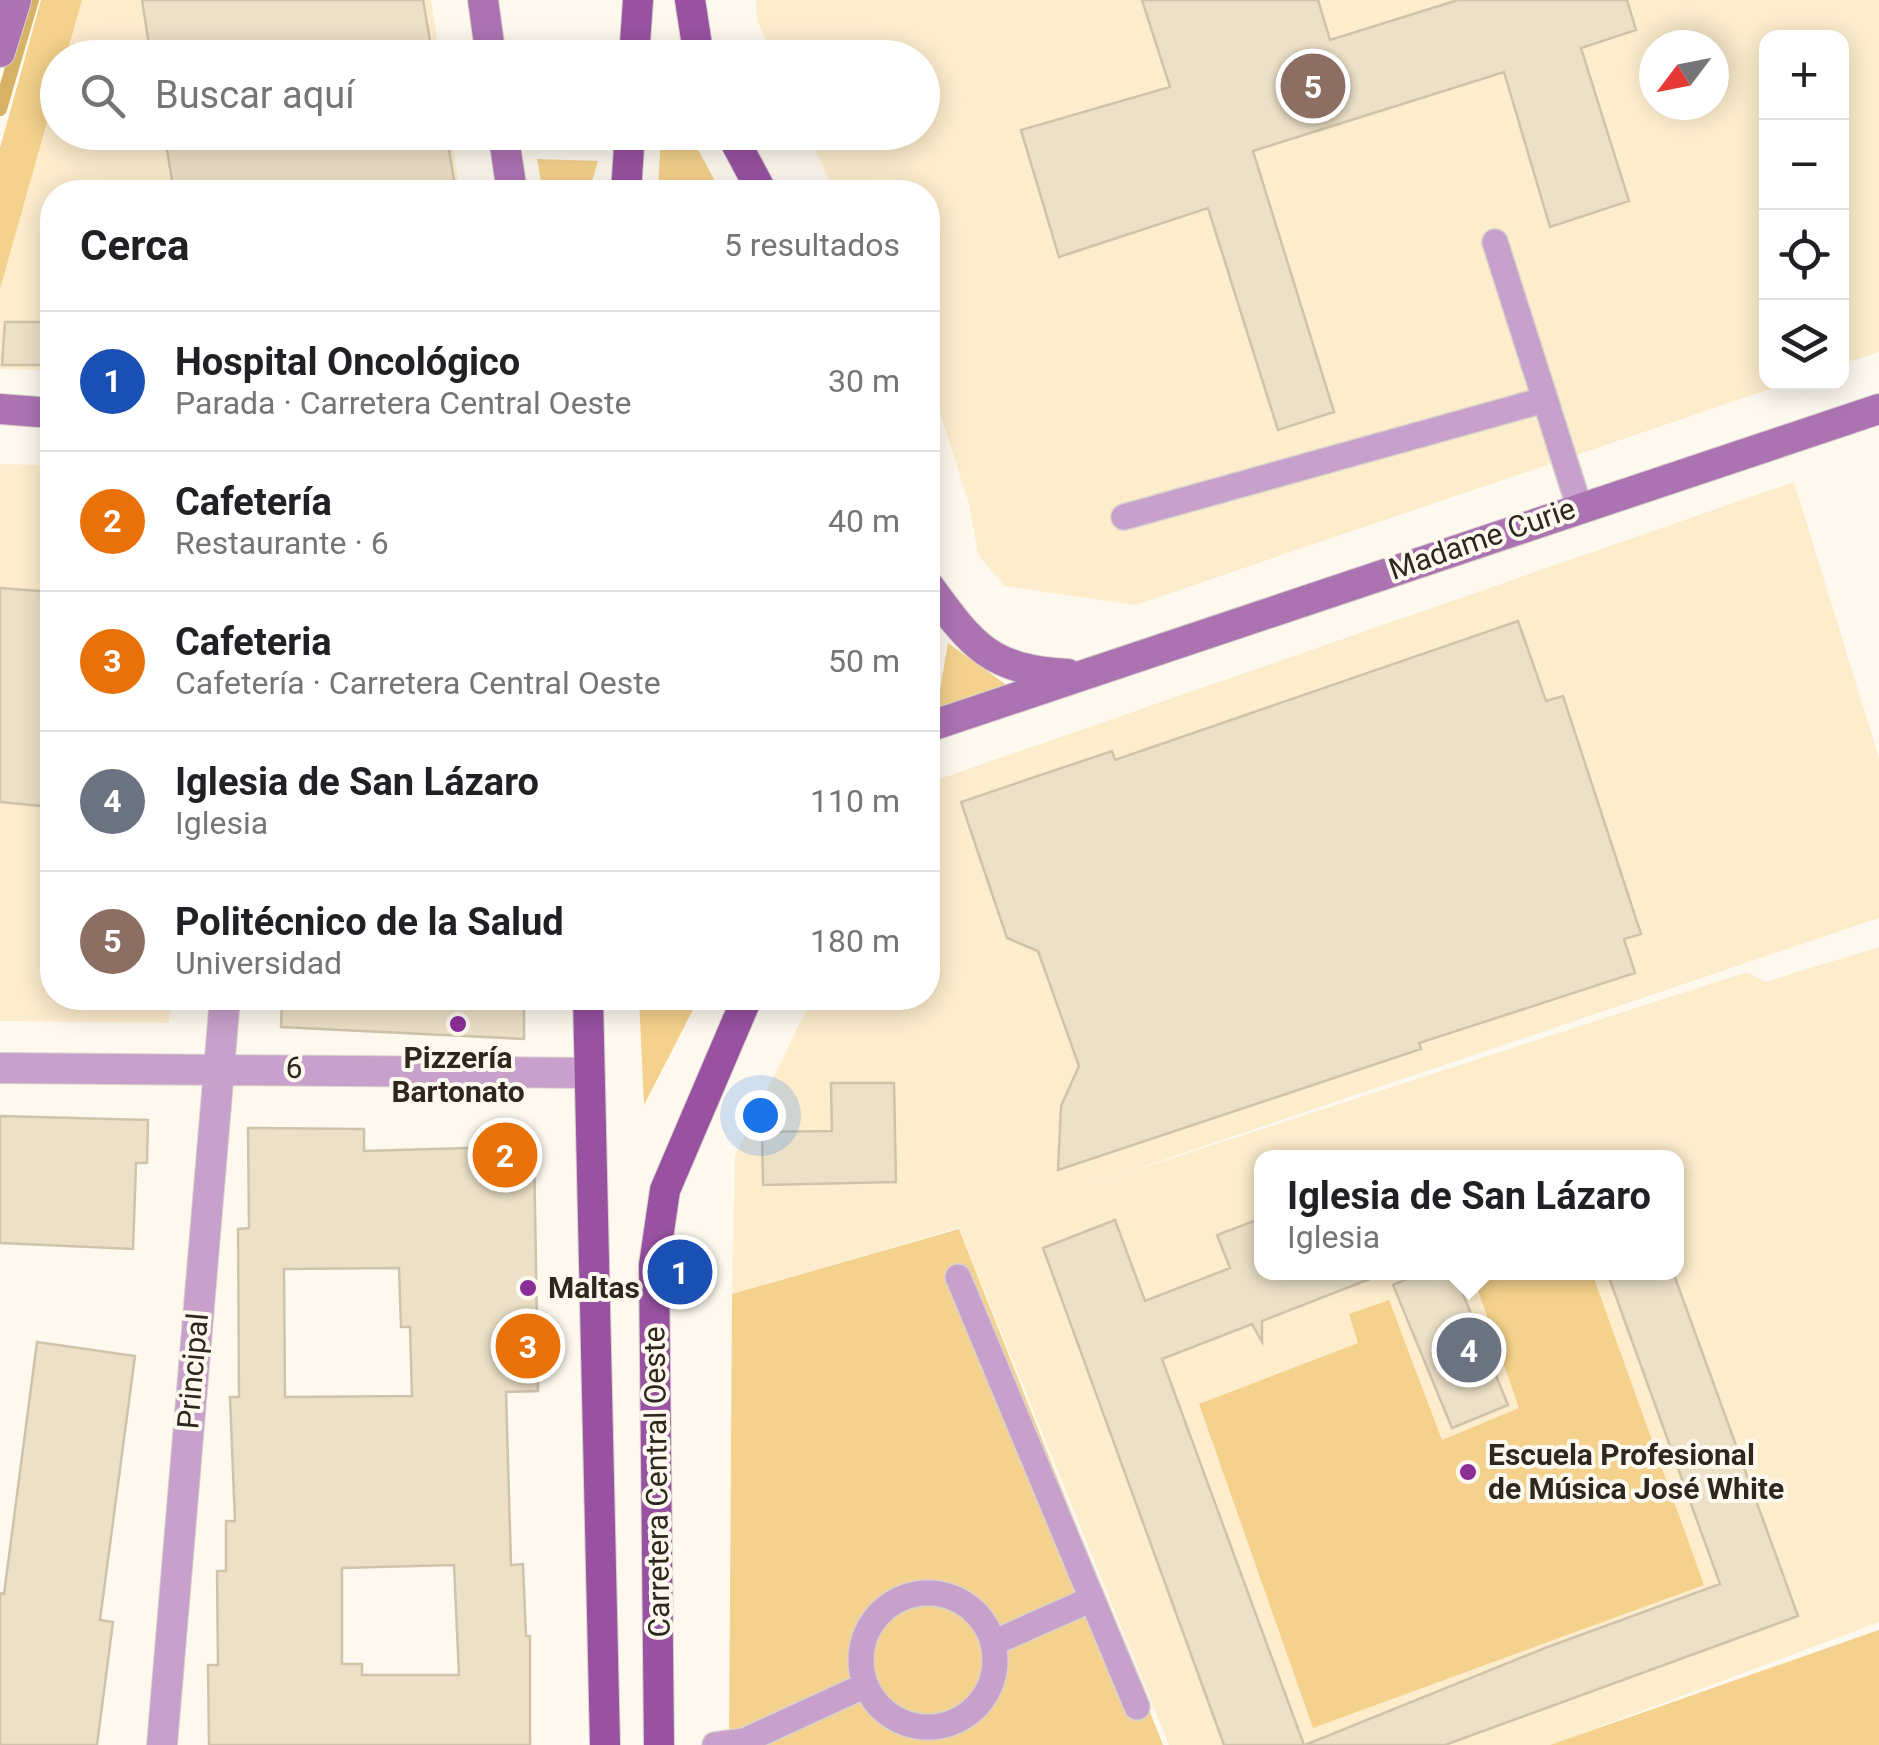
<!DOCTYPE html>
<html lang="es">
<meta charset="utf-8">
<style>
:root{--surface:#fff;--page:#f2f2f2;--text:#202124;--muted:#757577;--line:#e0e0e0;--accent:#8c2e98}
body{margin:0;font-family:Roboto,sans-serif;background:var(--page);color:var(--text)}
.controls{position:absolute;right:30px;top:30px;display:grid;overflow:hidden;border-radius:20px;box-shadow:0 5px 25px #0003}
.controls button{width:90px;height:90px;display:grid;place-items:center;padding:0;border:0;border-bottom:2px solid var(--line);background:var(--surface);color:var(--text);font:50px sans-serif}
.compass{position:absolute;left:1639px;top:30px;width:90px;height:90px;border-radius:50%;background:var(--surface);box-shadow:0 5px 25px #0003;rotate:238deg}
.you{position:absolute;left:760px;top:1115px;width:35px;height:35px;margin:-25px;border:8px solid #fff;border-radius:50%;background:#1a73e8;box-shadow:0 0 0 15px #1a73e833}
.badge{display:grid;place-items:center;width:65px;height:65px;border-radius:50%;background:var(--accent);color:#fff;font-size:32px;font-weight:700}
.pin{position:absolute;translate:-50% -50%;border:5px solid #fff;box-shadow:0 2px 10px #0006}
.popup{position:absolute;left:1254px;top:1150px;width:430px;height:130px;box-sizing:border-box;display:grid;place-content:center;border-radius:20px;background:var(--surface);filter:drop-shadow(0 2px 8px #0005);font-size:32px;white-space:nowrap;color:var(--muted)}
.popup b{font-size:38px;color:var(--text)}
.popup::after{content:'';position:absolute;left:50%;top:100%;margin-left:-20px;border:20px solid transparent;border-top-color:var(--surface)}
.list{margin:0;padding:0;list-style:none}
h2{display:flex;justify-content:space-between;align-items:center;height:130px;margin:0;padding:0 40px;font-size:42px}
h2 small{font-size:32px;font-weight:400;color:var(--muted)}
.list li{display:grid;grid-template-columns:65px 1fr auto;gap:30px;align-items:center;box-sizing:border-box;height:140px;padding:0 40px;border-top:2px solid var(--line)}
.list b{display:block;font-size:38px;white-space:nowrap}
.list p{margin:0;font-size:32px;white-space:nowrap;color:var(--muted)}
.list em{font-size:32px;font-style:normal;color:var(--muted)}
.icon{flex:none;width:55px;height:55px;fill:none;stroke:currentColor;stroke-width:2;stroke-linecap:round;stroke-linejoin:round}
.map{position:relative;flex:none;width:1879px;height:1745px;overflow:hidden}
.search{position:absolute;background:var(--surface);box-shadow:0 5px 25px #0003;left:40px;top:40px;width:900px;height:110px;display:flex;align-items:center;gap:25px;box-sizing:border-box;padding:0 35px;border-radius:55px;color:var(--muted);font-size:38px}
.panel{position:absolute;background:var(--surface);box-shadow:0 5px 25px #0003;left:40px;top:180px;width:900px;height:830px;border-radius:40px}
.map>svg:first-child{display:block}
.built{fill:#fdedcd;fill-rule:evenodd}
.green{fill:#f4d18c}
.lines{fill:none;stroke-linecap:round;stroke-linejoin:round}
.stream{stroke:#d7b265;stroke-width:14}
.building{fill:#ece0c7;stroke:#cfc3ab;stroke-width:2.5;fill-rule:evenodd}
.lane-casing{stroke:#d8d3ca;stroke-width:28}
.street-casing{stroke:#d8d3ca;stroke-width:32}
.secondary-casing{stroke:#d8d3ca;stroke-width:32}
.primary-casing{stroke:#d8d3ca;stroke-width:32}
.lane{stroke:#c7a0cb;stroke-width:25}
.street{stroke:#c7a0cb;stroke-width:30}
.secondary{stroke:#ac73b3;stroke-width:30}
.primary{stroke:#9852a1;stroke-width:30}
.poi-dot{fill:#8c2e98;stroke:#fef9ef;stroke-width:4}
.labels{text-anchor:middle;stroke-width:8;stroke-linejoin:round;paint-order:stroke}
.street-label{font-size:30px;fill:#2d281f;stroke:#fef9ef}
.poi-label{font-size:30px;font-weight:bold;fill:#2d281f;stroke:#fef9ef;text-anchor:start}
</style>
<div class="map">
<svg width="1879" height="1745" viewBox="0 0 1879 1745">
<rect width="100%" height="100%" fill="#fef9ef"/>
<path class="built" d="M 82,0 L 431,0 L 440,57 L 66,58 Z
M 756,0 L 1879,0 L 1879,352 L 1842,364 L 1842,38 L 1766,38 L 1766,382 L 1788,383 L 1135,605 L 1004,586 L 978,554 L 969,504 L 928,376 L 928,192 L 835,192 L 807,133 L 922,132 L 922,58 L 774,57 L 757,20 ZM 1654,45 L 1714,45 L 1714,105 L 1654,105 Z
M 57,87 L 58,132 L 451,133 L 460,192 L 52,192 L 52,371 L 0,369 L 0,289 Z
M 0,464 L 52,465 L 52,998 L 171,998 L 169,1023 L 0,1021 Z
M 1794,482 L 1879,758 L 1879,918 L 1092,1184 L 1747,972 L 1765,982 L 1879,947 L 1879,1622 L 1551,1745 L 1169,1745 L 959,1228 L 732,1294 L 735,1156 L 812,998 L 928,998 L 928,783 ZM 1262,1158 L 1676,1158 L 1676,1272 L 1262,1272 Z"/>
<path class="green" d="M 41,0 L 82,0 L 66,57 L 58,58 L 57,87 L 0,289 L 0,148 Z
M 661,133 L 689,133 L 721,192 L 658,192 Z
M 537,159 L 598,161 L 589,192 L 543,192 Z
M 948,643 L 1008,686 L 937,707 Z
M 639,998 L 699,998 L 644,1105 Z
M 959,1229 L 1163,1745 L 729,1745 L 732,1294 Z
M 1472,1273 L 1592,1273 L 1704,1585 L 1313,1728 L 1199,1404 L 1358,1343 L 1349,1314 L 1389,1300 L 1442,1440 L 1519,1408 Z
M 1879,1630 L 1879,1745 L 1550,1745 Z"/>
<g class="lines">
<path class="stream" d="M 0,109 L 32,0"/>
</g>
<path class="building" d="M 142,0 L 423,0 L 433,58 L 151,58 Z
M 1142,0 L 1318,0 L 1330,40 L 1458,0 L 1627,0 L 1636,30 L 1581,48 L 1629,201 L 1550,227 L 1504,72 L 1253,151 L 1334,412 L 1278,430 L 1208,208 L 1059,257 L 1021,130 L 1170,87 Z
M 164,132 L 446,132 L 456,192 L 174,192 Z
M 5,322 L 52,322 L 52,365 L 2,365 Z
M 0,588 L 52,592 L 52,807 L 0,802 Z
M 1518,621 L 1546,701 L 1563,696 L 1641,934 L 1624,939 L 1635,973 L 1419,1043 L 1421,1049 L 1058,1170 L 1061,1106 L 1079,1066 L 1038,951 L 1007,938 L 961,802 L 1112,751 L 1115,760 Z
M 282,998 L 524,998 L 524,1039 L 281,1027 Z
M 831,1083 L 894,1083 L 896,1182 L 763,1185 L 762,1132 L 832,1131 Z
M 0,1116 L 148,1120 L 147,1163 L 136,1163 L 133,1249 L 0,1243 Z
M 248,1128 L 364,1129 L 364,1151 L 534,1146 L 538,1391 L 506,1392 L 511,1565 L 523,1564 L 526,1636 L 530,1636 L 530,1745 L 209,1745 L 208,1665 L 218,1665 L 217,1571 L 226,1571 L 226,1521 L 235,1521 L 230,1397 L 239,1397 L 238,1229 L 249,1228 ZM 399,1268 L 401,1327 L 410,1327 L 412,1396 L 285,1397 L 284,1269 ZM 454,1565 L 459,1675 L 362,1675 L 362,1664 L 342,1664 L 342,1568 Z
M 1262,1218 L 1262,1272 L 1380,1275 L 1262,1321 L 1262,1342 L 1252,1324 L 1162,1359 L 1304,1745 L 1224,1745 L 1043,1248 L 1115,1220 L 1145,1301 L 1230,1268 L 1217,1235 Z
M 1423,1272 L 1454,1272 L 1508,1405 L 1452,1428 L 1393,1285 Z
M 1607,1272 L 1673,1272 L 1798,1616 L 1445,1745 L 1305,1745 L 1545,1648 L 1720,1584 Z
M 37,1342 L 135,1356 L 100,1620 L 113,1622 L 97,1745 L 0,1745 L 0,1593 L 4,1594 Z"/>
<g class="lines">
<defs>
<path id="lane" d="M 1495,242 L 1579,506
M 1124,517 L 1544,400
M 958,1277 L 1137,1707
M861 1660a67 67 0 1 1 134 0a67 67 0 1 1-134 0Z
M 993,1643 L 1092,1599
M 715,1745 L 744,1741 L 866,1685"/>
<path id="street" d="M 0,1068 L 589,1073
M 162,1745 L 225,998"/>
<path id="secondary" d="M 483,0 L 491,58
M 0,52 L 16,0
M 503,132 L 512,192
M 0,409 L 52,413
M 928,585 C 972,645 989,670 1068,674
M 928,727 L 1879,409"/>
<path id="primary" d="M 690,0 L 699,58
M 634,58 L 638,0
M 730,132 L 762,192
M 626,192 L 630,132
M 588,998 L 605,1745
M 659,1745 L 654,1265 L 665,1190 L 747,998"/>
</defs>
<use href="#lane" class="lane-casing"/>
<use href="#street" class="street-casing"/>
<use href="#secondary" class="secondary-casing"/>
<use href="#primary" class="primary-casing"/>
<use href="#lane" class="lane"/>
<use href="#street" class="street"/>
<use href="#secondary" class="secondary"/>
<use href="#primary" class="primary"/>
</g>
<g class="poi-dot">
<circle cx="458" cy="1024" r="10"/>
<circle cx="528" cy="1288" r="10"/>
<circle cx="1468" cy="1472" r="10"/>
</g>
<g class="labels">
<g class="street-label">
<text transform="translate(1482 539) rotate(-19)" y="10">Madame Curie</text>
<text transform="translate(294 1068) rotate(1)" y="10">6</text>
<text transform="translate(193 1371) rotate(-85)" y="10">Principal</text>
<text transform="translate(657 1482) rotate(-91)" y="10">Carretera Central Oeste</text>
</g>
<g class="poi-label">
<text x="458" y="1068" text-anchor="middle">Pizzería<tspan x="458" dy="34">Bartonato</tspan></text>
<text x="548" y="1298">Maltas</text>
<text x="1488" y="1465">Escuela Profesional<tspan x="1488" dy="34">de Música José White</tspan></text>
</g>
</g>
</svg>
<div class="controls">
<button>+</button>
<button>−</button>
<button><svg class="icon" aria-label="locate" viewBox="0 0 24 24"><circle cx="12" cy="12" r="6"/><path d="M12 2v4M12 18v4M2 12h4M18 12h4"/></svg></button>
<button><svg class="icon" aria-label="layers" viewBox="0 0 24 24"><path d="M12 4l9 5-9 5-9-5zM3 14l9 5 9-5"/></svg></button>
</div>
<svg class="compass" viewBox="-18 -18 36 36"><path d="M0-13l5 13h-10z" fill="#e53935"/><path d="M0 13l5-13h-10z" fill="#757577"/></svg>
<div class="you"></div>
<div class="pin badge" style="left:680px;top:1272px;background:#1a4fb4">1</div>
<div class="pin badge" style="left:505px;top:1155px;background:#e8710a">2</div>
<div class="pin badge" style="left:528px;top:1346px;background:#e8710a">3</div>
<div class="pin badge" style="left:1469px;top:1350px;background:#6b7280">4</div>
<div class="popup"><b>Iglesia de San Lázaro</b>Iglesia</div>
<div class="pin badge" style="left:1313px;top:86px;background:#8d6e63">5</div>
<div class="search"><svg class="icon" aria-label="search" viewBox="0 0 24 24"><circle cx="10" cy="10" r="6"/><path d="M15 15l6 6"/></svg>Buscar aquí</div>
<section class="panel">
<h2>Cerca<small>5 resultados</small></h2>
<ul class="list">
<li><span class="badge" style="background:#1a4fb4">1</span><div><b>Hospital Oncológico</b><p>Parada · Carretera Central Oeste</p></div><em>30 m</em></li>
<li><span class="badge" style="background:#e8710a">2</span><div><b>Cafetería</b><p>Restaurante · 6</p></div><em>40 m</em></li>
<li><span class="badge" style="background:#e8710a">3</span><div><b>Cafeteria</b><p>Cafetería · Carretera Central Oeste</p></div><em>50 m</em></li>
<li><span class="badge" style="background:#6b7280">4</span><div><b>Iglesia de San Lázaro</b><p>Iglesia</p></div><em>110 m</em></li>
<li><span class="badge" style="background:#8d6e63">5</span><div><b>Politécnico de la Salud</b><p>Universidad</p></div><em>180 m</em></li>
</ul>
</section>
</div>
